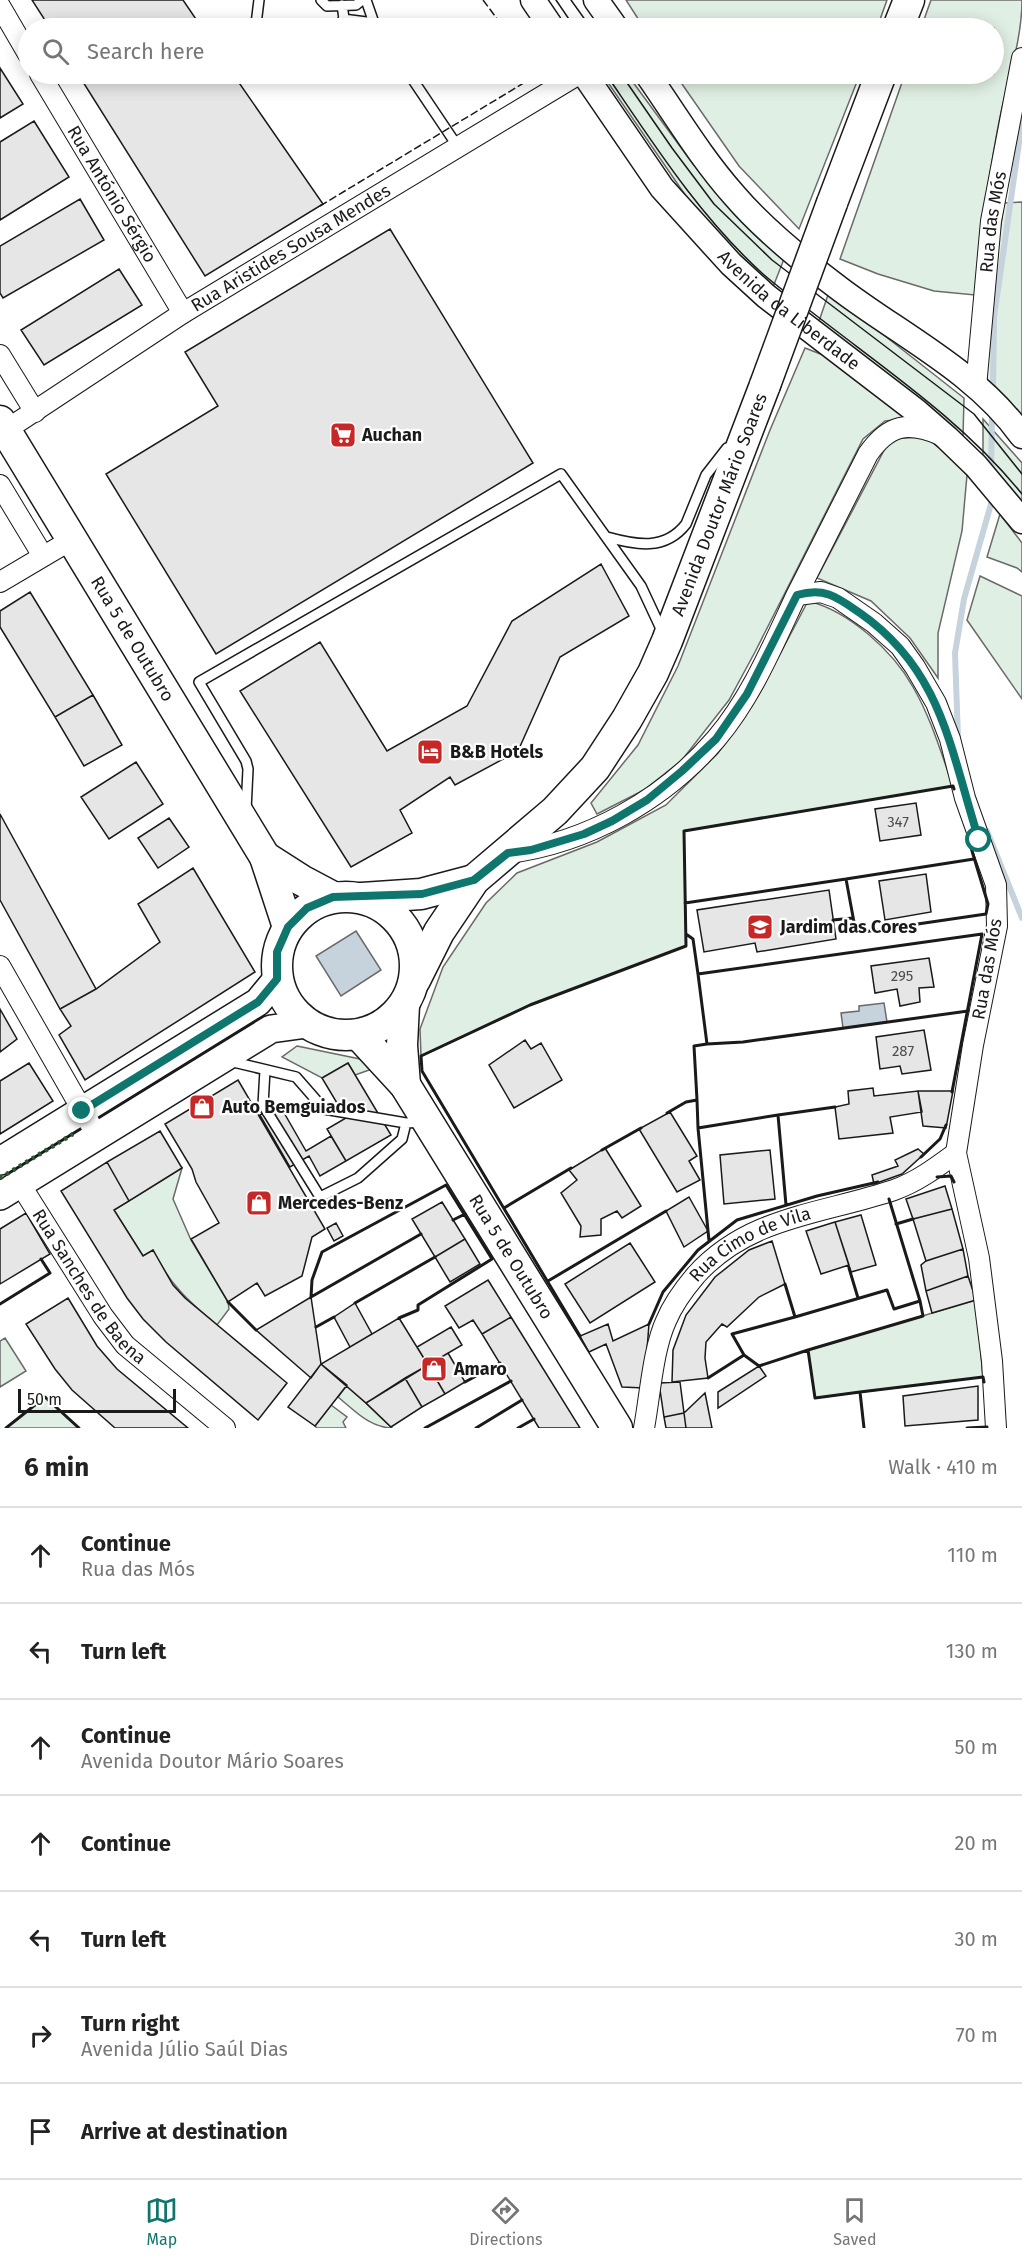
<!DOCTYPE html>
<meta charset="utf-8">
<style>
:root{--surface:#fff;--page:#f2f2f2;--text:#222;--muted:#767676;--line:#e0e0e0;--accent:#0f766e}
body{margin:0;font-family:"Fira Sans",sans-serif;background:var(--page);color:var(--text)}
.scale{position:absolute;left:18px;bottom:15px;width:158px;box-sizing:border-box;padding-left:6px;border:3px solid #1a1a1a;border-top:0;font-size:16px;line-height:21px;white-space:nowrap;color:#1a1a1a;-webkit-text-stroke:4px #fff;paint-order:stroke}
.stop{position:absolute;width:18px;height:18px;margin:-14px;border:4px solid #0f766e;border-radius:50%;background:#fff}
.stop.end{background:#0f766e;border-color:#fff;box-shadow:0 2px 6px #0008}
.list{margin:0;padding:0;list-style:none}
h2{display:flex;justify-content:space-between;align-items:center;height:78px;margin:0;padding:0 24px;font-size:26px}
h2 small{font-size:20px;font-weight:400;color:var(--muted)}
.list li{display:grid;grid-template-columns:39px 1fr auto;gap:18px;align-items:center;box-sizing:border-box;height:96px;padding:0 24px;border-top:2px solid var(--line)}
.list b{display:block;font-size:22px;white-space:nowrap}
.list p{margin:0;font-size:20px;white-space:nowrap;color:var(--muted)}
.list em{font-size:20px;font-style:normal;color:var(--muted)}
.icon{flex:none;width:33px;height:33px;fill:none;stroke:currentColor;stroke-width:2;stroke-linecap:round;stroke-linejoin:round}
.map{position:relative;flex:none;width:1022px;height:1428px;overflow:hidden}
.search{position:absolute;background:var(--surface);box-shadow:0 3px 15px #0003;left:18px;right:18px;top:18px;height:66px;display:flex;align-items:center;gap:15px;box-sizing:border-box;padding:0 21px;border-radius:33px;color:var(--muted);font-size:22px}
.sheet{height:750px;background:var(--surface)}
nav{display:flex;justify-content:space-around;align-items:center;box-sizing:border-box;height:84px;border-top:2px solid var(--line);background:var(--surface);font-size:16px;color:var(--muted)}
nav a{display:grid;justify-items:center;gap:3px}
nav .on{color:var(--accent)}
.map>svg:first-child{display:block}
.green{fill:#e0efe3;stroke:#6a6a6a;stroke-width:1.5}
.water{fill:#c6d2dc;stroke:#6a6a6a;stroke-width:1.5}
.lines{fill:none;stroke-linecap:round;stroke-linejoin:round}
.stream{stroke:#c6d2dc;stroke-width:6}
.building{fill:#e6e6e6;stroke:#1a1a1a;stroke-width:1.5}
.service-casing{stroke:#1a1a1a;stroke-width:12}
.minor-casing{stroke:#1a1a1a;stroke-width:22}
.tertiary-casing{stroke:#1a1a1a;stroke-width:27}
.secondary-casing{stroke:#1a1a1a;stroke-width:30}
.primary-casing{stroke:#1a1a1a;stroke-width:33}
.service{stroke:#fff;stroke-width:9}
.minor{stroke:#fff;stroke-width:20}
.tertiary{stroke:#fff;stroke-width:24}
.secondary{stroke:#fff;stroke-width:27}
.primary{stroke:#fff;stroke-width:30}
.tram{stroke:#1a1a1a;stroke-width:1.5}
.primary-bridge-casing{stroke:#1a1a1a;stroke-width:33;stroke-linecap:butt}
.primary-bridge{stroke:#fff;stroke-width:30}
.hedge{stroke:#2b5a34;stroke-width:4.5;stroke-dasharray:3 4.5;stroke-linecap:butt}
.fence{stroke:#1a1a1a;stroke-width:1.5;stroke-dasharray:8 3;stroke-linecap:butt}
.wall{stroke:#1a1a1a;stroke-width:3}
.route{stroke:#0f766e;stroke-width:8}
.labels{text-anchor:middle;stroke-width:4.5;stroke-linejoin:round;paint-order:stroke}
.number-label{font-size:15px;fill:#4d4d4d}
.street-label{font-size:18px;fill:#1a1a1a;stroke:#fff}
.poi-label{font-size:18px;font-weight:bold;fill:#1a1a1a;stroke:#fff;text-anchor:start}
</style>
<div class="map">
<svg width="1022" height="1428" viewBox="0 0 1022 1428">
<rect width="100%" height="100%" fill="#fff"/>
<path class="green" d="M 626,0 L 887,0 L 877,28 L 644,28 Z
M 931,0 L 1022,0 C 1022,40 1008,78 1000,117 C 988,176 982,235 975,295 L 934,291 L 878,274 L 840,259 L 905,74 L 994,74 L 994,28 L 921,28 Z
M 602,74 L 627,74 L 693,164 L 727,204 L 784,259 L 773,287 L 727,244 L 690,202 Z
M 675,74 L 860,74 L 799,229 L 739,166 Z
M 1022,202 L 1022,423 L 986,383 L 990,304 L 1004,203 Z
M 829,292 L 964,398 L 963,436 L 891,378 L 817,327 Z
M 805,348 L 836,360 L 912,418 L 885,421 L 863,439 L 755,652 L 729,700 L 682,760 L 644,790 L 597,814 L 591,803 L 638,745 L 678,666 L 770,430 Z
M 983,419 L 1022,463 L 1022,501 L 983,455 Z
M 922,437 L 941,446 L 967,475 L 962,531 L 938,633 L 938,678 L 910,638 L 871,601 L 817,578 L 890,439 Z
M 1000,514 L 1022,543 L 1022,572 L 1017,568 L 987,557 Z
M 980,576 L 1022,596 L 1022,699 L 967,620 Z
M 808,601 C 849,611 893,651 913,687 C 931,718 941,753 953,786 L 684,831 L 686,946 L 530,1005 L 421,1056 L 420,1029 L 443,967 L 486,903 L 517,873 L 597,842 L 666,805 L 718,753 L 758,696 Z
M 297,1046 L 360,1059 L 372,1069 L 355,1075 L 348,1063 L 322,1078 L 282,1057 Z
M 182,1168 L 173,1199 L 191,1240 L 228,1302 L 229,1309 L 217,1325 C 189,1302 169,1284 153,1250 L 143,1256 L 114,1210 Z
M 976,1300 L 983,1377 L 815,1398 L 808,1350 Z
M 5,1338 L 26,1371 L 0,1387 L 0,1341 Z
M 347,1385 L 392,1428 C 370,1428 354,1410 338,1397 Z
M 45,1397 L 79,1428 L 6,1428 Z
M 331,1405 L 347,1417 L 343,1422 L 346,1428 L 317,1428 L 315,1426 Z"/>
<path class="water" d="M 356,931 L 381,970 L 341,996 L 316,956 Z
M 884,1003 L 887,1022 L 843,1028 L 841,1013 L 859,1011 L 859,1006 Z"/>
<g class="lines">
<path class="stream" d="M 993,392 L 994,317 L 1022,122
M 991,473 L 992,412
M 958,739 L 955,653 L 964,599 L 991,504 L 991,495
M 987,831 L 1022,918"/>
</g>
<path class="building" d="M 32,0 L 183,0 L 202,28 L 50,28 Z
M 0,68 L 23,104 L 0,118 Z
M 78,74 L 233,74 L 323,204 L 205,276 Z
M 34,121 L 69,177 L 0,220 L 0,142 Z
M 80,199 L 104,240 L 3,298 L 0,293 L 0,246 Z
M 390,229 L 533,463 L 216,654 L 106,474 L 218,406 L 185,352 Z
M 119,269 L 142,305 L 44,365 L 21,330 Z
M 601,564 L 629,616 L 560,657 L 518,751 L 455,785 L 450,777 L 400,810 L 412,833 L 351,867 L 240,691 L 320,642 L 387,751 L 467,706 L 512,621 Z
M 30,592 L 93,695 L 55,717 L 0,627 L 0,611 Z
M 93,695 L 122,745 L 84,766 L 55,717 Z
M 136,762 L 163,804 L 109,839 L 81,797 Z
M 916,803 L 921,835 L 880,841 L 875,809 Z
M 0,814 L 96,989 L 60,1009 L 0,900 Z
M 169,818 L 189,847 L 158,868 L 138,838 Z
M 193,868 L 255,972 L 85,1080 L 59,1035 L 71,1026 L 60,1009 L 96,989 L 160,942 L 138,904 Z
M 926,874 L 931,912 L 885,920 L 879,881 Z
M 829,890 L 836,939 L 757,952 L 755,943 L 704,952 L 697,910 Z
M 929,958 L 934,987 L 919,988 L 920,1002 L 900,1006 L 897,989 L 875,993 L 871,966 Z
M 0,1009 L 17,1039 L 0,1052 Z
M 924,1030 L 931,1070 L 902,1074 L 900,1066 L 880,1069 L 876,1037 Z
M 525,1040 L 531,1049 L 541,1043 L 562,1080 L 514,1108 L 489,1065 Z
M 29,1063 L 53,1101 L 0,1134 L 0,1081 Z
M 348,1063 L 391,1135 L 346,1161 L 327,1129 L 346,1118 L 322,1078 Z
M 238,1080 L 325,1229 L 312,1237 L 302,1276 L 265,1296 L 257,1283 L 228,1302 L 191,1239 L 219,1223 L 196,1182 L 192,1169 L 165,1124 Z
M 873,1088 L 874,1096 L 918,1091 L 922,1112 L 890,1117 L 893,1133 L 839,1139 L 835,1107 L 849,1104 L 848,1091 Z
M 918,1091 L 953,1091 L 946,1128 L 923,1126 Z
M 279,1104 L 306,1151 L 331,1136 L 346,1161 L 320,1176 L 309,1156 L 290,1167 L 260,1115 Z
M 670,1112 L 697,1156 L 689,1161 L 700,1180 L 677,1192 L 639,1129 Z
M 160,1131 L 182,1168 L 129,1201 L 107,1162 Z
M 605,1148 L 641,1206 L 622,1218 L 617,1211 L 601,1219 L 601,1235 L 580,1237 L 581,1226 L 561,1193 L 577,1180 L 569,1170 Z
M 918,1149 L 924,1154 L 902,1174 L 874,1184 L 872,1175 L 898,1166 L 895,1160 Z
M 770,1150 L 775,1199 L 724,1204 L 720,1155 Z
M 107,1162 L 129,1201 L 114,1210 L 143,1256 L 153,1250 L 173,1285 L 185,1298 L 287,1383 L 258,1420 L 166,1342 L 143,1319 L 127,1298 L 61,1191 Z
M 945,1186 L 952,1209 L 913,1219 L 906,1199 Z
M 689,1197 L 708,1231 L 684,1247 L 666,1211 Z
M 442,1202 L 465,1239 L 435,1257 L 412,1219 Z
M 952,1209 L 963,1249 L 926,1261 L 913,1219 Z
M 26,1213 L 50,1254 L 0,1284 L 0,1229 Z
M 861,1215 L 876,1265 L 851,1272 L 835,1222 Z
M 835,1222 L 849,1265 L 821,1274 L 806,1231 Z
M 336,1223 L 343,1236 L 334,1241 L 327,1228 Z
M 465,1239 L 480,1264 L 450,1282 L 435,1257 Z
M 772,1241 L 785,1284 L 759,1297 L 727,1327 L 722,1324 L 706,1342 L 705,1358 L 708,1378 L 672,1382 L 673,1350 L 686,1315 L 715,1277 L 749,1250 Z
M 630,1243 L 655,1282 L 590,1323 L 565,1284 Z
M 963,1249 L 968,1276 L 926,1291 L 921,1265 L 926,1261 Z
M 968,1276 L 976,1300 L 932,1313 L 926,1291 Z
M 488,1280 L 511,1317 L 482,1334 L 473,1320 L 459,1328 L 445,1306 Z
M 311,1297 L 321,1364 L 311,1378 L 256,1330 Z
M 68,1298 L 97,1346 L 117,1369 L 188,1428 L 115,1428 L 72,1390 L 55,1369 L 26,1324 Z
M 355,1303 L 372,1334 L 350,1347 L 334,1317 Z
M 511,1317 L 580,1428 L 539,1428 L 482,1334 Z
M 399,1318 L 428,1365 L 366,1403 L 321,1364 Z
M 608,1324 L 613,1341 L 649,1324 L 644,1388 L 622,1387 L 606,1344 L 589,1352 L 580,1336 Z
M 451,1327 L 462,1345 L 428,1365 L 417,1347 Z
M 448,1353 L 465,1382 L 445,1394 L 428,1365 Z
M 321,1364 L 347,1385 L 315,1426 L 288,1407 Z
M 428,1365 L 445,1394 L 422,1407 L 405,1378 Z
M 759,1366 L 766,1376 L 718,1408 L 718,1392 Z
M 405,1378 L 422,1407 L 391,1427 L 366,1403 Z
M 680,1382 L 684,1413 L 664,1417 L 659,1383 Z
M 978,1386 L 978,1420 L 905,1426 L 903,1396 Z
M 705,1393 L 712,1428 L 686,1428 L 684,1413 Z
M 684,1413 L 686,1428 L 666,1428 L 664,1417 Z"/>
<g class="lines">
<defs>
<path id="service" d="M 259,0 L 256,24 L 260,28
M 321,0 L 327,6 L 356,5 L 362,0
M 343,19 L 374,23 L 366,0
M 317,28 L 345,25 L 342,5
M 409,74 L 458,147
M 607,537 C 636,545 665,551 686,524 L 706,475 L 727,448
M 246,810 L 248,769 L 246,761 L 199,682 L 561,474 L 641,586 L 662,631
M 229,1061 L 296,1077 L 324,1109 L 406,1123
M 265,1070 L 263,1105 L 320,1197 L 358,1178 L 402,1139 L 406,1123 L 422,1122"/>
<g id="minor">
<path d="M 0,6 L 28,54"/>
<path id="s1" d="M 40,74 L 183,313"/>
<path d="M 0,355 L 35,412"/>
<path id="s2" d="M 976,387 L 991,221 L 1022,58"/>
<path id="s3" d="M 6,430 L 183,313 L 579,74"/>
<path d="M 0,485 L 43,556"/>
<path d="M 0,582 L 71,540"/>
<path d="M 797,595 L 821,592 L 838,598 L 874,623 L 900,646 L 915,667 L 936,703 L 950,739 L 965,798 L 996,885 L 997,926 L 973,1045 L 956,1153 L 979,1258 L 992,1361 L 996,1428"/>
<path d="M 508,853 C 587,843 664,800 716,739 C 751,698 773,645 796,596 C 820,549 844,501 868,454 C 889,424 908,421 941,435"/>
<path d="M 0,966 L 97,1136"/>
<path id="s4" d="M 20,1184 L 103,1316 L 125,1345 L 225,1428"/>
<path id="s5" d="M 644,1428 C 650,1396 653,1349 666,1321 C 673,1304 684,1289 696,1275 C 749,1216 823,1214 894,1190 C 917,1182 937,1167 956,1153"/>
</g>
<g id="tertiary">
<path d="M 533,0 L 552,28"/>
<path d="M 596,0 L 616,28"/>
<path id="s6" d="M 584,74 L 662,188 L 731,264 L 766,296 L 916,411 L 947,438 L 976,466 L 1022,521"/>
<path d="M 647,74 C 675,114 701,158 734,195 C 763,229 800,259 836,286 C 898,334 975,370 1022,436"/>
</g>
<path id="secondary" d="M 0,1161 L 258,1002 L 277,979
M 0,1196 L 271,1029 L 307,1024"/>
<g id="primary">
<path d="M 898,28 L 909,0"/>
<path d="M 832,203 L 881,74"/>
<path id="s7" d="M 0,421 L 265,857 L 288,927"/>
<path d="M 265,857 L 301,880 L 333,897"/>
<circle cx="346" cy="966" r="69"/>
<path d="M 362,898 L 421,894 L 474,880"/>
<path id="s8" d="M 415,980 L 439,932 L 474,880 L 555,811 L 595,768 L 627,719 L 653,673 L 667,641 L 765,385"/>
<path d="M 404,1005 L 402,1045 L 405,1085"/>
<path id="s9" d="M 359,1035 L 405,1085 L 617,1428"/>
</g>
</defs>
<use href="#service" class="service-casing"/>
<use href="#minor" class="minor-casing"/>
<use href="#tertiary" class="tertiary-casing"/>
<use href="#secondary" class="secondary-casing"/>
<use href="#primary" class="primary-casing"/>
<use href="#service" class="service"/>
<use href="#minor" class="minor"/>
<use href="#tertiary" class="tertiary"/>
<use href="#secondary" class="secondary"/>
<use href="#primary" class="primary"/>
<path class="tram" d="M 556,0 L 575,28
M 571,0 L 591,28
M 606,74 C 653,143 700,217 763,274 C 779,288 796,300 813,313 C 886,370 964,422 1022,494
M 621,74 L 672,148 L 714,204 L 772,260 L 974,414 L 1022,474"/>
<defs>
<path id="primary-bridge" d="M 765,385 L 832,203"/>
</defs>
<use href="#primary-bridge" class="primary-bridge-casing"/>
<use href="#primary-bridge" class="primary-bridge"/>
<path class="hedge" d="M 0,1178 L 73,1134"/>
<path class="fence" d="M 483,0 L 504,28
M 320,206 L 537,75 L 536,74"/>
<path class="wall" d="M 846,879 L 974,859
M 685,903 L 846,879 L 856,933 L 986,914 L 988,904 L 969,841
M 833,920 L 853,918
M 686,934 L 693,939 L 698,974 L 982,934 L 952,1092
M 707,1044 L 743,1042 L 968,1011
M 697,1100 L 694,1046 L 707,1044 L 698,974
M 667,1113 L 686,1102 L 697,1100 L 698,1128
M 778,1115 L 835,1107
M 602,1150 L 641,1128
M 921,1157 L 940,1139 L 946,1125
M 937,1177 L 951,1176 L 954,1182
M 889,1199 L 920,1301
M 504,1208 L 571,1168
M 453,1220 L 465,1214
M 896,1224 L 913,1219
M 709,1241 L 698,1128 L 778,1115 L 786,1205
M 849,1268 L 858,1298
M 548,1281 L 666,1211
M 785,1284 L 795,1317 L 887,1290 L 894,1309 L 920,1301 L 923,1316 L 808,1350
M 228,1302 L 256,1330
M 355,1303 L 435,1257
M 0,1304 L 50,1273 L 41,1259
M 399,1318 L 418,1310 L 418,1305 L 492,1259 L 446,1185 L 322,1252 L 312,1280 L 311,1297 L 421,1234
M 649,1324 L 663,1292 L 698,1250 L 737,1220 L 817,1196 L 878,1182
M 316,1327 L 334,1317
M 580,1336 L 422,1071 L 421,1056 L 530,1005 L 686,946 L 684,831 L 953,786 L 954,789
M 744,1355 L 732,1334 L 795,1317
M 708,1378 L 744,1355 L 759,1366 L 808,1350 L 815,1398 L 860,1392 L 864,1428
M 465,1382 L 500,1363
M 860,1392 L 983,1377 L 984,1382
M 6,1428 L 45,1397 L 79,1428
M 425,1428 L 511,1381
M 476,1428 L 522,1400
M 518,1428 L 534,1419
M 967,1428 L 987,1427"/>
</g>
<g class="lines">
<path class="route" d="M 82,1111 L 258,1002 L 277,979 L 277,952 L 288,927 L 307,908 L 333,897 L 422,894 L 474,880 L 508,853 L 531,850 L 584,834 L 612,821 L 647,800 L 682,771 L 716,739 L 747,694 L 797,595 C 825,587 837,597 860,613 C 943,671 950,750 979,840"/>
</g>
<defs>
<symbol id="supermarket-square" viewBox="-11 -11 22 22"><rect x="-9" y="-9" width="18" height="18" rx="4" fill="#c62828" stroke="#fff"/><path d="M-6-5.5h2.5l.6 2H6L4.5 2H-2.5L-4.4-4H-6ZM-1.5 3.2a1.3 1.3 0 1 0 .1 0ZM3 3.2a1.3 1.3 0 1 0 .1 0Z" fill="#fff"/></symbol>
<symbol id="hotel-square" viewBox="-11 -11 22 22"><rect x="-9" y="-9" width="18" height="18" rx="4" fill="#c62828" stroke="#fff"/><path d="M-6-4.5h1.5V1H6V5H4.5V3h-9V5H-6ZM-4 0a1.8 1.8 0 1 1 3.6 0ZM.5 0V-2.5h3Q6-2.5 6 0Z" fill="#fff"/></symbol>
<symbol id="school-square" viewBox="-11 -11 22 22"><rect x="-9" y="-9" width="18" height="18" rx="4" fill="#c62828" stroke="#fff"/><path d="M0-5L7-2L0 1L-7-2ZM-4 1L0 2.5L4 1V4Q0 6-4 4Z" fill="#fff"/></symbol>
<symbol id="shop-square" viewBox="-11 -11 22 22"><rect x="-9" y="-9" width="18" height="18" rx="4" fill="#c62828" stroke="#fff"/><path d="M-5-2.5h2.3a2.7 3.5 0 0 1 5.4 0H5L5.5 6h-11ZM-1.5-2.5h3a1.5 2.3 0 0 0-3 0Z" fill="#fff"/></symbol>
</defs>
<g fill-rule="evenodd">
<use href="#supermarket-square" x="328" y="420" width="30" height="30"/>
<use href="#hotel-square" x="415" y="737" width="30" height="30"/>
<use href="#school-square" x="745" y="912" width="30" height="30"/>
<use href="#shop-square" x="187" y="1092" width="30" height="30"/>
<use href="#shop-square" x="244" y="1188" width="30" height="30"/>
<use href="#shop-square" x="419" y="1354" width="30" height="30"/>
</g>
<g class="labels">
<g class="number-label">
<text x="898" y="827">347</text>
<text x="902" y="981">295</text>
<text x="903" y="1056">287</text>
</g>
<g class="street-label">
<text dy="6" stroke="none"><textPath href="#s1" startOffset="140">Rua António Sérgio</textPath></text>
<text dy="6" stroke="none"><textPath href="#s2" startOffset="166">Rua das Mós</textPath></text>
<text dy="6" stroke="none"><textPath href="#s3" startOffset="338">Rua Aristides Sousa Mendes</textPath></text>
<text dy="6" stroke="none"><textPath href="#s6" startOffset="315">Avenida da Liberdade</textPath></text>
<text dy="6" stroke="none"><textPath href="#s8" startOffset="574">Avenida Doutor Mário Soares</textPath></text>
<text dy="6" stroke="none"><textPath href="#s7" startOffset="255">Rua 5 de Outubro</textPath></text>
<text transform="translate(987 969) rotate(-80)" y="6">Rua das Mós</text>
<text dy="6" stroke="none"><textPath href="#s5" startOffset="228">Rua Cimo de Vila</textPath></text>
<text dy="6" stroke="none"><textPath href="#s9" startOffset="270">Rua 5 de Outubro</textPath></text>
<text dy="6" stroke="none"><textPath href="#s4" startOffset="124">Rua Sanches de Baena</textPath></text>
</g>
<g class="poi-label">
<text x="362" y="441">Auchan</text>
<text x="450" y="758">B&amp;B Hotels</text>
<text x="780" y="933">Jardim das Cores</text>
<text x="222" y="1113">Auto Bemguiados</text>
<text x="278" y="1209">Mercedes-Benz</text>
<text x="454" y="1375">Amaro</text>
</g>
</g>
</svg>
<div class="scale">50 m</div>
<div class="stop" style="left:979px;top:840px"></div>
<div class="stop end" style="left:82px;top:1111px"></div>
<div class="search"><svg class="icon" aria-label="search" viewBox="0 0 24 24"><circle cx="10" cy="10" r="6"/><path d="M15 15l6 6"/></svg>Search here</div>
</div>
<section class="sheet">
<h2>6 min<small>Walk · 410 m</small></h2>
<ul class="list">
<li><svg class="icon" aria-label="ahead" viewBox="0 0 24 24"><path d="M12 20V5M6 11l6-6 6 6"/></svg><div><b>Continue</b><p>Rua das Mós</p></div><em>110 m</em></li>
<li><svg class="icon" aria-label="left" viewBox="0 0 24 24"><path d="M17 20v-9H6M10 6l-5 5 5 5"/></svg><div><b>Turn left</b></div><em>130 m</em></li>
<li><svg class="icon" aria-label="ahead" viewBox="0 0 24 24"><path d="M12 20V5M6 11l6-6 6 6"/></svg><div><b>Continue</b><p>Avenida Doutor Mário Soares</p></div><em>50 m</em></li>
<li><svg class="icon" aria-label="ahead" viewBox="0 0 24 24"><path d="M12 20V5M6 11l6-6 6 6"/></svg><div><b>Continue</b></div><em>20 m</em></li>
<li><svg class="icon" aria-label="left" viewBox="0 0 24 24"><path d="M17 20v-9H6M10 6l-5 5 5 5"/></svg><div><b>Turn left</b></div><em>30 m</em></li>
<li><svg class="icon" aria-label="right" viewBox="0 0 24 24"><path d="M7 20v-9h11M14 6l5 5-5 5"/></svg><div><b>Turn right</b><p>Avenida Júlio Saúl Dias</p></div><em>70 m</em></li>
<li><svg class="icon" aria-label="arrive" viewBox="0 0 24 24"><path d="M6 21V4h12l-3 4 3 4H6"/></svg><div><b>Arrive at destination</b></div></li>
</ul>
</section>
<nav>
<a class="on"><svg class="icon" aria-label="map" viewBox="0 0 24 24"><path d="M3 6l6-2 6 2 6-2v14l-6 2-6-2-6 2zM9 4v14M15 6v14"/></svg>Map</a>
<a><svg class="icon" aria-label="directions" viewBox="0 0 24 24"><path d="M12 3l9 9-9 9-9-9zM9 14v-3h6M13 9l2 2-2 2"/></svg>Directions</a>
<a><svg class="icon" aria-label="saved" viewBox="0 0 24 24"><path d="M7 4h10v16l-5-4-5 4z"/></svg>Saved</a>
</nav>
